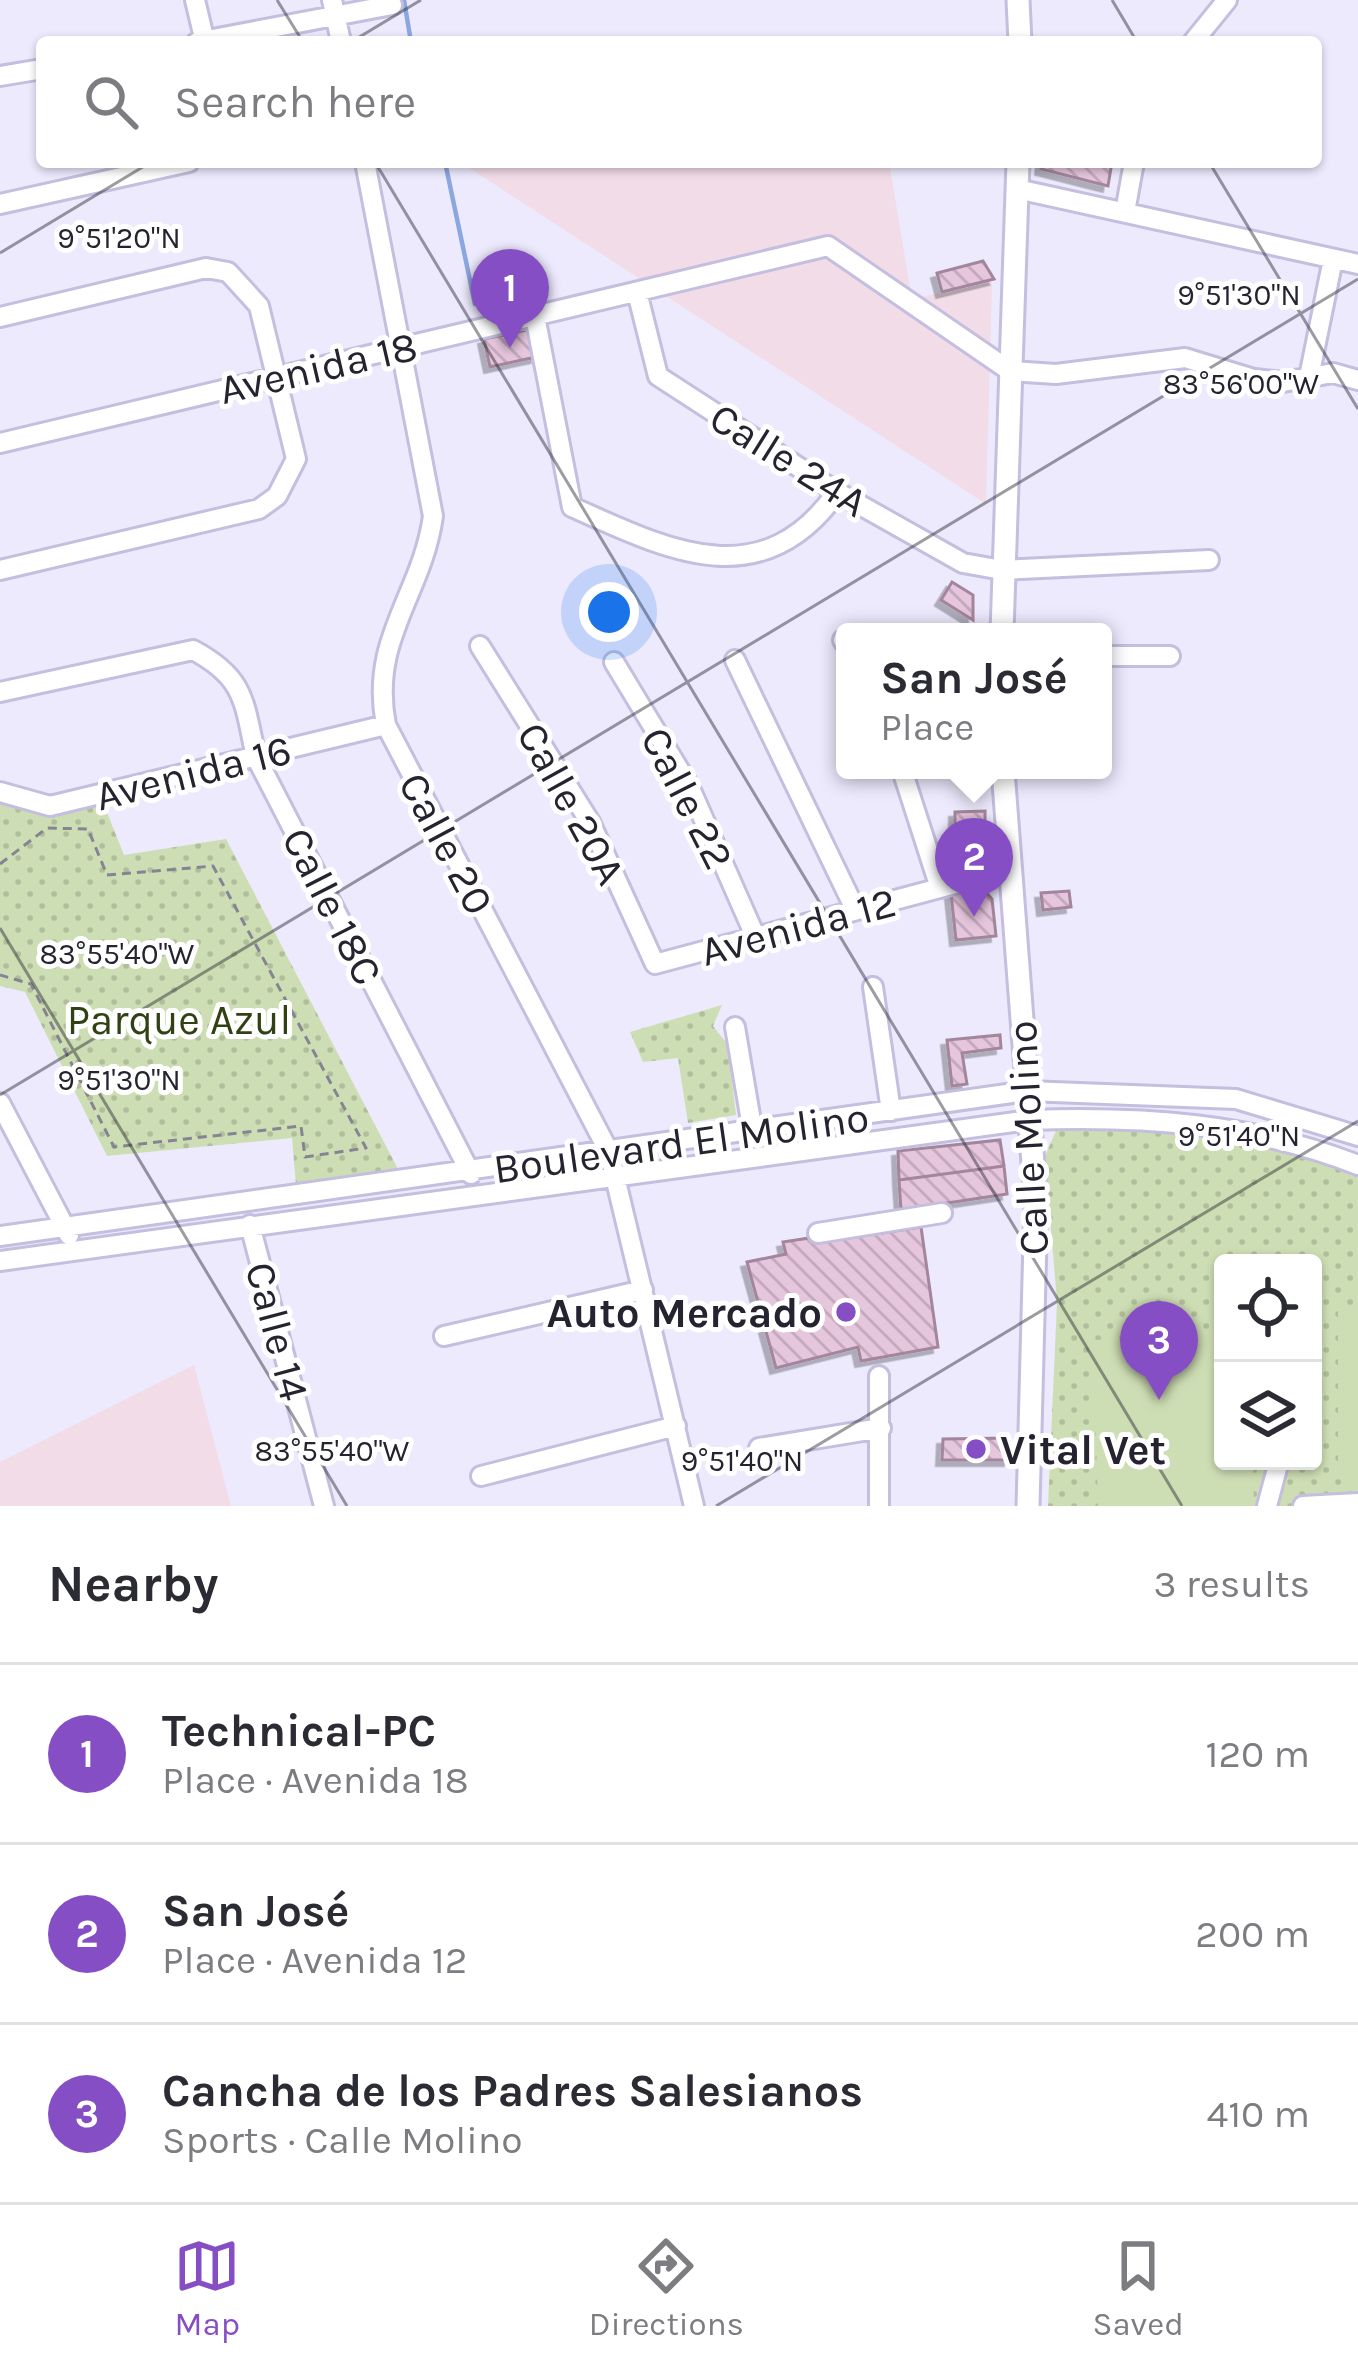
<!DOCTYPE html>
<meta charset="utf-8">
<style>
:root{--surface:#fff;--page:#f2f2f3;--text:#2b2b33;--muted:#7c7c81;--line:#e1e1e2;--accent:#864ec5}
body{margin:0;font-family:Karla,sans-serif;background:var(--page);color:var(--text)}
.controls{position:absolute;right:36px;bottom:36px;display:grid;overflow:hidden;border-radius:12px;box-shadow:0 3px 9px #0004}
.controls button{width:108px;height:108px;display:grid;place-items:center;padding:0;border:0;border-bottom:3px solid var(--line);background:var(--surface);color:var(--text);font:60px sans-serif}
.you{position:absolute;left:609px;top:612px;width:42px;height:42px;margin:-30px;border:9px solid #fff;border-radius:50%;background:#1a73e8;box-shadow:0 0 0 18px #1a73e833}
.badge{display:grid;place-items:center;width:78px;height:78px;border-radius:50%;background:var(--accent);color:#fff;font-size:39px;font-weight:700}
.pin{position:absolute;translate:-50% -99px;filter:drop-shadow(0 3px 6px #0008)}
.pin::after{content:'';position:absolute;top:63px;width:42px;height:36px;background:inherit;clip-path:polygon(0 0,100% 0,50% 100%)}
.popup{position:absolute;left:836px;top:623px;width:276px;height:156px;box-sizing:border-box;display:grid;place-content:center;border-radius:12px;background:var(--surface);filter:drop-shadow(0 3px 9px #0005);font-size:39px;white-space:nowrap;color:var(--muted)}
.popup b{font-size:45px;color:var(--text)}
.popup::after{content:'';position:absolute;left:50%;top:100%;margin-left:-24px;border:24px solid transparent;border-top-color:var(--surface)}
.list{margin:0;padding:0;list-style:none}
h2{display:flex;justify-content:space-between;align-items:center;height:156px;margin:0;padding:0 48px;font-size:51px}
h2 small{font-size:39px;font-weight:400;color:var(--muted)}
.list li{display:grid;grid-template-columns:78px 1fr auto;gap:36px;align-items:center;box-sizing:border-box;height:180px;padding:0 48px;border-top:3px solid var(--line)}
.list b{display:block;font-size:45px;white-space:nowrap}
.list p{margin:0;font-size:39px;white-space:nowrap;color:var(--muted)}
.list em{font-size:39px;font-style:normal;color:var(--muted)}
.icon{flex:none;width:66px;height:66px;fill:none;stroke:currentColor;stroke-width:2;stroke-linecap:round;stroke-linejoin:round}
.map{position:relative;flex:none;width:1358px;height:1506px;overflow:hidden}
.search{position:absolute;background:var(--surface);box-shadow:0 3px 9px #0004;left:36px;right:36px;top:36px;height:132px;display:flex;align-items:center;gap:30px;box-sizing:border-box;padding:0 42px;border-radius:12px;color:var(--muted);font-size:45px}
.sheet{height:696px;background:var(--surface)}
nav{display:flex;justify-content:space-around;align-items:center;box-sizing:border-box;height:168px;border-top:3px solid var(--line);background:var(--surface);font-size:33px;color:var(--muted)}
nav a{display:grid;justify-items:center;gap:6px}
nav .on{color:var(--accent)}
.map>svg:first-child{display:block}
.education{fill:#f2dce8}
.grass{fill:url(#grass-dots);fill-rule:evenodd}
.garden{fill:#cedeb4}
.lines{fill:none;stroke-linecap:round;stroke-linejoin:round}
.stream{stroke:#8aa7df;stroke-width:4.5}
.building{fill:url(#building-back-hatch);stroke:#a3869b;stroke-width:3;filter:url(#shadow)}
.minor-casing{stroke:#c4bedf;stroke-width:24}
.major-casing{stroke:#c4bedf;stroke-width:27}
.path{stroke:#868393;stroke-width:3;stroke-dasharray:9 6;stroke-linecap:butt}
.minor{stroke:#fff;stroke-width:18}
.major{stroke:#fff;stroke-width:21}
.ticks{fill:none;stroke:#25232f;stroke-width:3;stroke-opacity:0.45}
.poi-dot{fill:#864ec5;stroke:#fff;stroke-width:4.5}
.labels{text-anchor:middle;stroke-width:10;stroke-linejoin:round;paint-order:stroke}
.street-label{font-size:42px;fill:#25232f;stroke:#fff}
.park-label{font-size:42px;fill:#324113;stroke:#fff}
.poi-label{font-size:42px;font-weight:bold;fill:#25232f;stroke:#fff;text-anchor:end}
.ticks-label{font-size:30px;text-anchor:middle;fill:#25232f;stroke:#fff;stroke-width:10;stroke-linejoin:round;paint-order:stroke}
</style>
<div class="map">
<svg width="1358" height="1506" viewBox="0 0 1358 1506">
<defs>
<pattern id="grass-dots" width="8" height="8" patternUnits="userSpaceOnUse" patternTransform="scale(3)"><rect width="8" height="8" fill="#cedeb4"/><path d="M2 2h.1M6 6h.1" fill="none" stroke="#b1be9b" stroke-width="1.8" stroke-linecap="round"/></pattern>
<pattern id="building-back-hatch" width="6" height="6" patternUnits="userSpaceOnUse" patternTransform="scale(3)"><rect width="6" height="6" fill="#e6c6dd"/><path d="M-1 5l2 2M0 0l6 6M5-1l2 2" fill="none" stroke="#c5aabe"/></pattern>
<filter id="shadow"><feDropShadow dx="-5.5" dy="5.5" stdDeviation="0" flood-color="#0004"/></filter>
</defs>
<rect width="100%" height="100%" fill="#edeafe"/>
<path class="education" d="M 460,162 L 889,162 L 912,299 L 992,282 L 986,504 Z
M 194,1365 L 231,1506 L 0,1506 L 0,1462 Z"/>
<path class="grass" d="M 0,794 L 50,806 L 104,805 L 124,855 L 226,839 L 398,1169 L 296,1185 L 292,1138 L 107,1156 L 25,992 L 0,986 Z
M 722,1005 L 713,1026 L 728,1045 L 736,1115 L 688,1123 L 678,1058 L 643,1062 L 630,1032 Z
M 1109,1124 C 1194,1132 1279,1140 1358,1175 L 1358,1506 L 1048,1506 L 1057,1302 L 1045,1156 L 1058,1126 ZM 1223,1263 L 1313,1263 L 1313,1461 L 1223,1461 Z"/>
<path class="garden" d="M 1338,1310 L 1358,1310 L 1358,1477 L 1338,1478 Z
M 1223,1335 L 1223,1461 L 1253,1461 L 1254,1506 L 1098,1506 L 1093,1340 Z"/>
<g class="lines">
<path class="stream" d="M 404,0 L 411,42
M 445,162 L 475,304"/>
</g>
<path class="building" d="M 1042,162 L 1112,162 L 1108,186 L 1041,169 Z
M 983,261 L 994,279 L 942,292 L 937,273 Z
M 531,329 L 536,357 L 490,367 L 484,339 Z
M 952,582 L 973,595 L 973,620 L 941,600 Z
M 985,811 L 985,826 L 955,828 L 955,812 Z
M 984,890 L 992,899 L 996,936 L 956,940 L 951,894 Z
M 1069,891 L 1071,907 L 1043,910 L 1041,893 Z
M 1000,1035 L 1001,1048 L 962,1053 L 967,1084 L 952,1086 L 947,1040 Z
M 1000,1140 L 1004,1166 L 899,1180 L 898,1151 Z
M 1004,1166 L 1007,1194 L 901,1210 L 899,1180 Z
M 881,1227 L 882,1233 L 921,1227 L 938,1347 L 861,1361 L 858,1347 L 776,1368 L 747,1262 L 786,1254 L 783,1242 Z
M 1009,1438 L 1009,1460 L 942,1460 L 943,1439 Z"/>
<g class="lines">
<defs>
<path id="minor" d="M 195,0 L 205,42
M 332,0 L 341,42
M 197,42 L 392,5
M 1193,42 L 1227,0
M 0,76 L 42,69
M 365,162 L 433,516 C 422,595 369,639 386,725 L 609,1152 L 694,1506
M 1017,189 L 1358,264
M 0,204 L 189,162
M 1125,212 L 1134,162
M 637,292 L 658,376 L 837,492 L 963,563 L 1002,570 L 1209,560
M 535,316 L 572,507 C 668,550 762,598 837,492
M 0,317 L 206,268 L 228,272 L 259,306 L 296,459 L 277,496 L 259,509 L 0,570
M 1309,377 L 1333,259
M 0,443 L 828,246 L 1010,371 L 1056,374 L 1185,358 L 1254,379 L 1283,382 L 1333,373 L 1358,380
M 843,640 L 845,643
M 480,646 L 590,822 L 655,964 L 1011,869
M 1103,656 L 1170,656
M 735,660 L 855,909
M 614,662 L 689,786 L 756,938
M 0,692 L 193,650 C 246,678 244,703 256,757 L 471,1174
M 902,770 L 940,888
M 0,792 L 50,806 L 386,725
M 873,987 L 891,1111
M 735,1027 L 753,1133
M 0,1103 L 69,1235
M 250,1225 L 324,1506
M 818,1233 L 942,1213
M 0,1236 L 1027,1091 L 1236,1099 L 1358,1136
M 0,1261 L 1029,1120 C 1144,1116 1250,1123 1358,1165
M 444,1336 L 643,1290
M 759,1448 L 881,1428
M 481,1476 L 676,1426
M 879,1506 L 879,1376
M 1267,1506 L 1279,1461
M 1303,1506 L 1358,1503"/>
<path id="major" d="M 1018,0 L 1020,42
M 1002,632 L 1018,162
M 1003,770 L 1036,1203 L 1028,1506"/>
</defs>
<use href="#minor" class="minor-casing"/>
<use href="#major" class="major-casing"/>
<path class="path" d="M 0,864 L 47,828 L 88,829 L 107,875 L 213,866 L 366,1148 L 305,1157 L 301,1126 L 114,1147 L 31,984 L 0,975"/>
<use href="#minor" class="minor"/>
<use href="#major" class="major"/>
</g>
<path class="ticks" d="M 277,0 L 303,42M 1112,0 L 1137,42M 351,42 L 421,0M 375,162 L 1182,1506M 1209,162 L 1358,409M 0,253 L 151,162M 0,928 L 347,1506M 0,1095 L 1358,279M 716,1506 L 1358,1121"/>
<g class="poi-dot">
<circle cx="846" cy="1312" r="12"/>
<circle cx="976" cy="1449" r="12"/>
</g>
<g class="labels">
<g class="street-label">
<text transform="translate(318 367) rotate(-13)" y="15">Avenida 18</text>
<text transform="translate(789 459) rotate(32)" y="15">Calle 24A</text>
<text transform="translate(193 772) rotate(-14)" y="15">Avenida 16</text>
<text transform="translate(688 798) rotate(63)" y="15">Calle 22</text>
<text transform="translate(572 803) rotate(61)" y="15">Calle 20A</text>
<text transform="translate(447 843) rotate(62)" y="15">Calle 20</text>
<text transform="translate(333 906) rotate(63)" y="15">Calle 18C</text>
<text transform="translate(798 926) rotate(-15)" y="15">Avenida 12</text>
<text transform="translate(1027 1138) rotate(-93)" y="15">Calle Molino</text>
<text transform="translate(681 1142) rotate(-8)" y="15">Boulevard El Molino</text>
<text transform="translate(278 1331) rotate(75)" y="15">Calle 14</text>
</g>
<g class="park-label">
<text x="179" y="1034">Parque Azul</text>
</g>
<g class="poi-label">
<text x="822" y="1327">Auto Mercado</text>
<text x="1000" y="1464" text-anchor="start">Vital Vet</text>
</g>
</g>
<g class="ticks-label">
<text x="119" y="248">9°51'20"N</text>
<text x="1239" y="305">9°51'30"N</text>
<text x="1241" y="394">83°56'00"W</text>
<text x="117" y="964">83°55'40"W</text>
<text x="119" y="1090">9°51'30"N</text>
<text x="1239" y="1146">9°51'40"N</text>
<text x="332" y="1461">83°55'40"W</text>
<text x="742" y="1471">9°51'40"N</text>
</g>
</svg>
<div class="controls">
<button><svg class="icon" aria-label="locate" viewBox="0 0 24 24"><circle cx="12" cy="12" r="6"/><path d="M12 2v4M12 18v4M2 12h4M18 12h4"/></svg></button>
<button><svg class="icon" aria-label="layers" viewBox="0 0 24 24"><path d="M12 4l9 5-9 5-9-5zM3 14l9 5 9-5"/></svg></button>
</div>
<div class="you"></div>
<div class="pin badge" style="left:510px;top:348px">1</div>
<div class="pin badge" style="left:974px;top:917px">2</div>
<div class="popup"><b>San José</b>Place</div>
<div class="pin badge" style="left:1159px;top:1400px">3</div>
<div class="search"><svg class="icon" aria-label="search" viewBox="0 0 24 24"><circle cx="10" cy="10" r="6"/><path d="M15 15l6 6"/></svg>Search here</div>
</div>
<section class="sheet">
<h2>Nearby<small>3 results</small></h2>
<ul class="list">
<li><span class="badge">1</span><div><b>Technical-PC</b><p>Place · Avenida 18</p></div><em>120 m</em></li>
<li><span class="badge">2</span><div><b>San José</b><p>Place · Avenida 12</p></div><em>200 m</em></li>
<li><span class="badge">3</span><div><b>Cancha de los Padres Salesianos</b><p>Sports · Calle Molino</p></div><em>410 m</em></li>
</ul>
</section>
<nav>
<a class="on"><svg class="icon" aria-label="map" viewBox="0 0 24 24"><path d="M3 6l6-2 6 2 6-2v14l-6 2-6-2-6 2zM9 4v14M15 6v14"/></svg>Map</a>
<a><svg class="icon" aria-label="directions" viewBox="0 0 24 24"><path d="M12 3l9 9-9 9-9-9zM9 14v-3h6M13 9l2 2-2 2"/></svg>Directions</a>
<a><svg class="icon" aria-label="saved" viewBox="0 0 24 24"><path d="M7 4h10v16l-5-4-5 4z"/></svg>Saved</a>
</nav>
